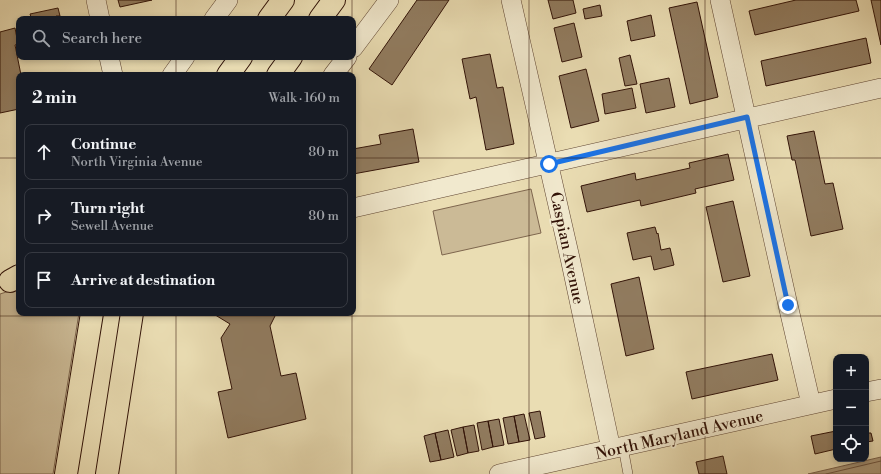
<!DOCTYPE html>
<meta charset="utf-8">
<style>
:root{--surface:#171b24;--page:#20242c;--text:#f1f3f6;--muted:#9ea1a6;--line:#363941}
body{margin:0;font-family:"Libre Bodoni",serif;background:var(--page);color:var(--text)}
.controls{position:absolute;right:12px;bottom:12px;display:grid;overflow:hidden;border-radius:8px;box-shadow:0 2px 6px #0003}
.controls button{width:36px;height:36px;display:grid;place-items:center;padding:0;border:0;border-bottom:1px solid var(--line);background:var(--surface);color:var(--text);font:20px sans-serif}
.stop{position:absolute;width:12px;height:12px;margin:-9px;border:3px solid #1a73e8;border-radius:50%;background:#fff}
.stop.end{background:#1a73e8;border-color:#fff;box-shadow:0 1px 4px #0008}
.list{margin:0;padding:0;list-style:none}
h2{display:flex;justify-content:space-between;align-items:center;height:52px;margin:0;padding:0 16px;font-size:17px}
h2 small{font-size:13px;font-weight:400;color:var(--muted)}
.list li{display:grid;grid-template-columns:26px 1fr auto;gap:12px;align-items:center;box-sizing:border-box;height:56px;margin:0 8px 8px;padding:0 8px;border:1px solid var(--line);border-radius:8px}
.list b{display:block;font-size:15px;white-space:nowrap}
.list p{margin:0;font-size:13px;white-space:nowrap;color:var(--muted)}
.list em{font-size:13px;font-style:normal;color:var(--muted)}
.icon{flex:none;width:22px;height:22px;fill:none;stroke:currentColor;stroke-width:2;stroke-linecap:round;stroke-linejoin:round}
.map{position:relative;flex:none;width:881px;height:474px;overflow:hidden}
.search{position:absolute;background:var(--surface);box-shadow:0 2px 6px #0003;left:16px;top:16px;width:340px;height:44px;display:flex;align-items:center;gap:10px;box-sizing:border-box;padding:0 14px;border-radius:8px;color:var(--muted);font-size:15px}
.panel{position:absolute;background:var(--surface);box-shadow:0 2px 6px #0003;left:16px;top:72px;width:340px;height:244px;border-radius:8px}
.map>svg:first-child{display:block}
.green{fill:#cbba96;stroke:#7e664e}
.water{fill:#ab9879;stroke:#7a624b}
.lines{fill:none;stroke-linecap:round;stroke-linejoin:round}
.shore{stroke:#6e5540;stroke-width:1}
.building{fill:#917c60;stroke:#311207}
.lane-casing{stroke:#5f4532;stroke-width:10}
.street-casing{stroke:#5f4532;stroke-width:20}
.highway-casing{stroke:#311207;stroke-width:24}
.lane{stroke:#f1e9ce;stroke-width:9}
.street{stroke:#f1e9ce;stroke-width:19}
.highway{stroke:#eaddb3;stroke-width:22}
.route{stroke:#1a73e8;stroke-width:5}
.grid{fill:none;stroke:#311207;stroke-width:1;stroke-opacity:0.55}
.labels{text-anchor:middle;stroke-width:3.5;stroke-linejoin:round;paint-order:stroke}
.street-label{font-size:16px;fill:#311207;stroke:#f1e9ce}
</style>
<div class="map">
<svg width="881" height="474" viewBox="0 0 881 474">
<rect width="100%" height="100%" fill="#eaddb3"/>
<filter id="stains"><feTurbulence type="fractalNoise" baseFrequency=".005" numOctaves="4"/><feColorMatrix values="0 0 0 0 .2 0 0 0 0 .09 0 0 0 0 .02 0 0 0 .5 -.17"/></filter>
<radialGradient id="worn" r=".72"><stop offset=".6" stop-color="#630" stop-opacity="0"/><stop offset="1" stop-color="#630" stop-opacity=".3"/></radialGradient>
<path class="green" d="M 531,189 L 541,233 L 442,255 L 433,211 Z
M 19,288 L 19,313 L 79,313 L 53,474 L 0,474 L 0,294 Z"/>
<path class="water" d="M 881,457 L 881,474 L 808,474 Z"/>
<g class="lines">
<path class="shore" d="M 826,474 L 881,461"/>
</g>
<path class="building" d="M 118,0 L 152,0 L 120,7 Z
M 417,0 L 449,0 L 392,85 L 369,69 Z
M 548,0 L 573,0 L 576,13 L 553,19 Z
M 796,0 L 856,0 L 859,11 L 755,35 L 749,11 Z
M 871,0 L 881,0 L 881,45 Z
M 697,2 L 718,97 L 690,104 L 669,8 Z
M 600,5 L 602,16 L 585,19 L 583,9 Z
M 58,8 L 60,16 L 56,16 L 57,19 L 25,19 L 25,18 L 31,17 L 30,14 Z
M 651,15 L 655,36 L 631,41 L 627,21 Z
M 574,23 L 582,57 L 562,62 L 554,28 Z
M 15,28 L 18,44 L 15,45 L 21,75 L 19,75 L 19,109 L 0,113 L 0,32 Z
M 866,38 L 871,63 L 766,86 L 761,61 Z
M 490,54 L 497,88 L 503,87 L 514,144 L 486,150 L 476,97 L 470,99 L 462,59 Z
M 630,55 L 637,84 L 625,86 L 619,58 Z
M 586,69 L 599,121 L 571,128 L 559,76 Z
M 669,78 L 675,107 L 646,113 L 640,84 Z
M 632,88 L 636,108 L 605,114 L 602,94 Z
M 413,129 L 419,162 L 353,174 L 353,149 L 381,144 L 379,135 Z
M 814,131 L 825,184 L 833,183 L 843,229 L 811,236 L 795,160 L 792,160 L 787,136 Z
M 728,154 L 734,180 L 695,189 L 696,193 L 641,206 L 640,200 L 587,212 L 581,186 L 635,173 L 636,180 L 690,168 L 689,163 Z
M 733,201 L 750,276 L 723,282 L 706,207 Z
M 655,227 L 657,234 L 658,233 L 661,250 L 670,248 L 674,265 L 654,270 L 651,256 L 633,260 L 627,233 Z
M 639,277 L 654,349 L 626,356 L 611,284 Z
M 212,313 L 276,314 L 270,326 L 281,376 L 296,373 L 306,419 L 228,438 L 218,392 L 232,389 L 221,338 L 230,324 Z
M 772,354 L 778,380 L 692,399 L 686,372 Z
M 540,411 L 545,437 L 535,439 L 529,413 Z
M 524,414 L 530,440 L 519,442 L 514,416 Z
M 514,416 L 519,442 L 508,444 L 503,418 Z
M 499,419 L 504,445 L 493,447 L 488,421 Z
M 488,421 L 493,447 L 482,450 L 477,423 Z
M 474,425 L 479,451 L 468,453 L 463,427 Z
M 463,427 L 468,453 L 457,456 L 451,430 Z
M 448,430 L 454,457 L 441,460 L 435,433 Z
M 836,431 L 836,449 L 815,454 L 811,436 Z
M 435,433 L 441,460 L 430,462 L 424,436 Z
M 866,433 L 871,433 L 873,441 L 866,442 Z
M 723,456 L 727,474 L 699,474 L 696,462 Z"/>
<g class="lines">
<defs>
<path id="lane" d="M 623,447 L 628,474"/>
<path id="street" d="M 96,0 L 100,19
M 511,0 L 570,258 L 611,449
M 720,0 L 788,305 L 811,404
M 214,19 L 228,0
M 353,48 L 389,0
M 109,57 L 113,75
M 172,75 L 185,57
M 333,75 L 347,57
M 353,208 L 881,88
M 866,392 L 881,389
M 499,474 L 836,399"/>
<path id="highway" d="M 269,19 L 283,0
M 320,19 L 334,0
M 228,75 L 241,57
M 278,75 L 291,57
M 10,281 L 19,276
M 66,474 L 92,313
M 107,474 L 132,313"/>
</defs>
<use href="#lane" class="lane-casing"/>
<use href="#street" class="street-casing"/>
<use href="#highway" class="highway-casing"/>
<use href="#lane" class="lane"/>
<use href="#street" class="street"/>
<use href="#highway" class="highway"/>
</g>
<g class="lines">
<path class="route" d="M 549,164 L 747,117 L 788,305"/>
</g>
<path class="grid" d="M 176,0 L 176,19M 352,0 L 352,19M 529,0 L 529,474M 705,0 L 705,474M 176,57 L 176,75M 352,57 L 352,75M 0,158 L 19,158M 353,158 L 881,158M 176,313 L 176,474M 352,313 L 352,474M 0,316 L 881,316"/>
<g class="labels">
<g class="street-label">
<text transform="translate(568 248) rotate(78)" y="6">Caspian Avenue</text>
<text transform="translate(679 434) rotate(-13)" y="6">North Maryland Avenue</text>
</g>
</g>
<rect width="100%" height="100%" filter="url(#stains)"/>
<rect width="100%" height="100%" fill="url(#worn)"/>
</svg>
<div class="controls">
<button>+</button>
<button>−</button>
<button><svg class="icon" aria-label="locate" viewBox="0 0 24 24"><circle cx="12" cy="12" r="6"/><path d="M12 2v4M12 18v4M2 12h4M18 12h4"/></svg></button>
</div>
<div class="stop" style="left:549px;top:164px"></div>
<div class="stop end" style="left:788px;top:305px"></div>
<div class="search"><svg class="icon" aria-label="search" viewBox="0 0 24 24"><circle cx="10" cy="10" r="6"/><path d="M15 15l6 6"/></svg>Search here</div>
<section class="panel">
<h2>2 min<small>Walk · 160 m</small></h2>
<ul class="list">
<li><svg class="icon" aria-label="ahead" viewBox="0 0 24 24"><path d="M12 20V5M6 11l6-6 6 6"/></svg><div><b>Continue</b><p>North Virginia Avenue</p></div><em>80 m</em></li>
<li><svg class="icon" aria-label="right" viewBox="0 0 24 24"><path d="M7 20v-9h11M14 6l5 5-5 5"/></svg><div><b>Turn right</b><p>Sewell Avenue</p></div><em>80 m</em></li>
<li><svg class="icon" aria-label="arrive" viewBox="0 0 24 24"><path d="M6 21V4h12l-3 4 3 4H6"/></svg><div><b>Arrive at destination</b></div></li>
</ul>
</section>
</div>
